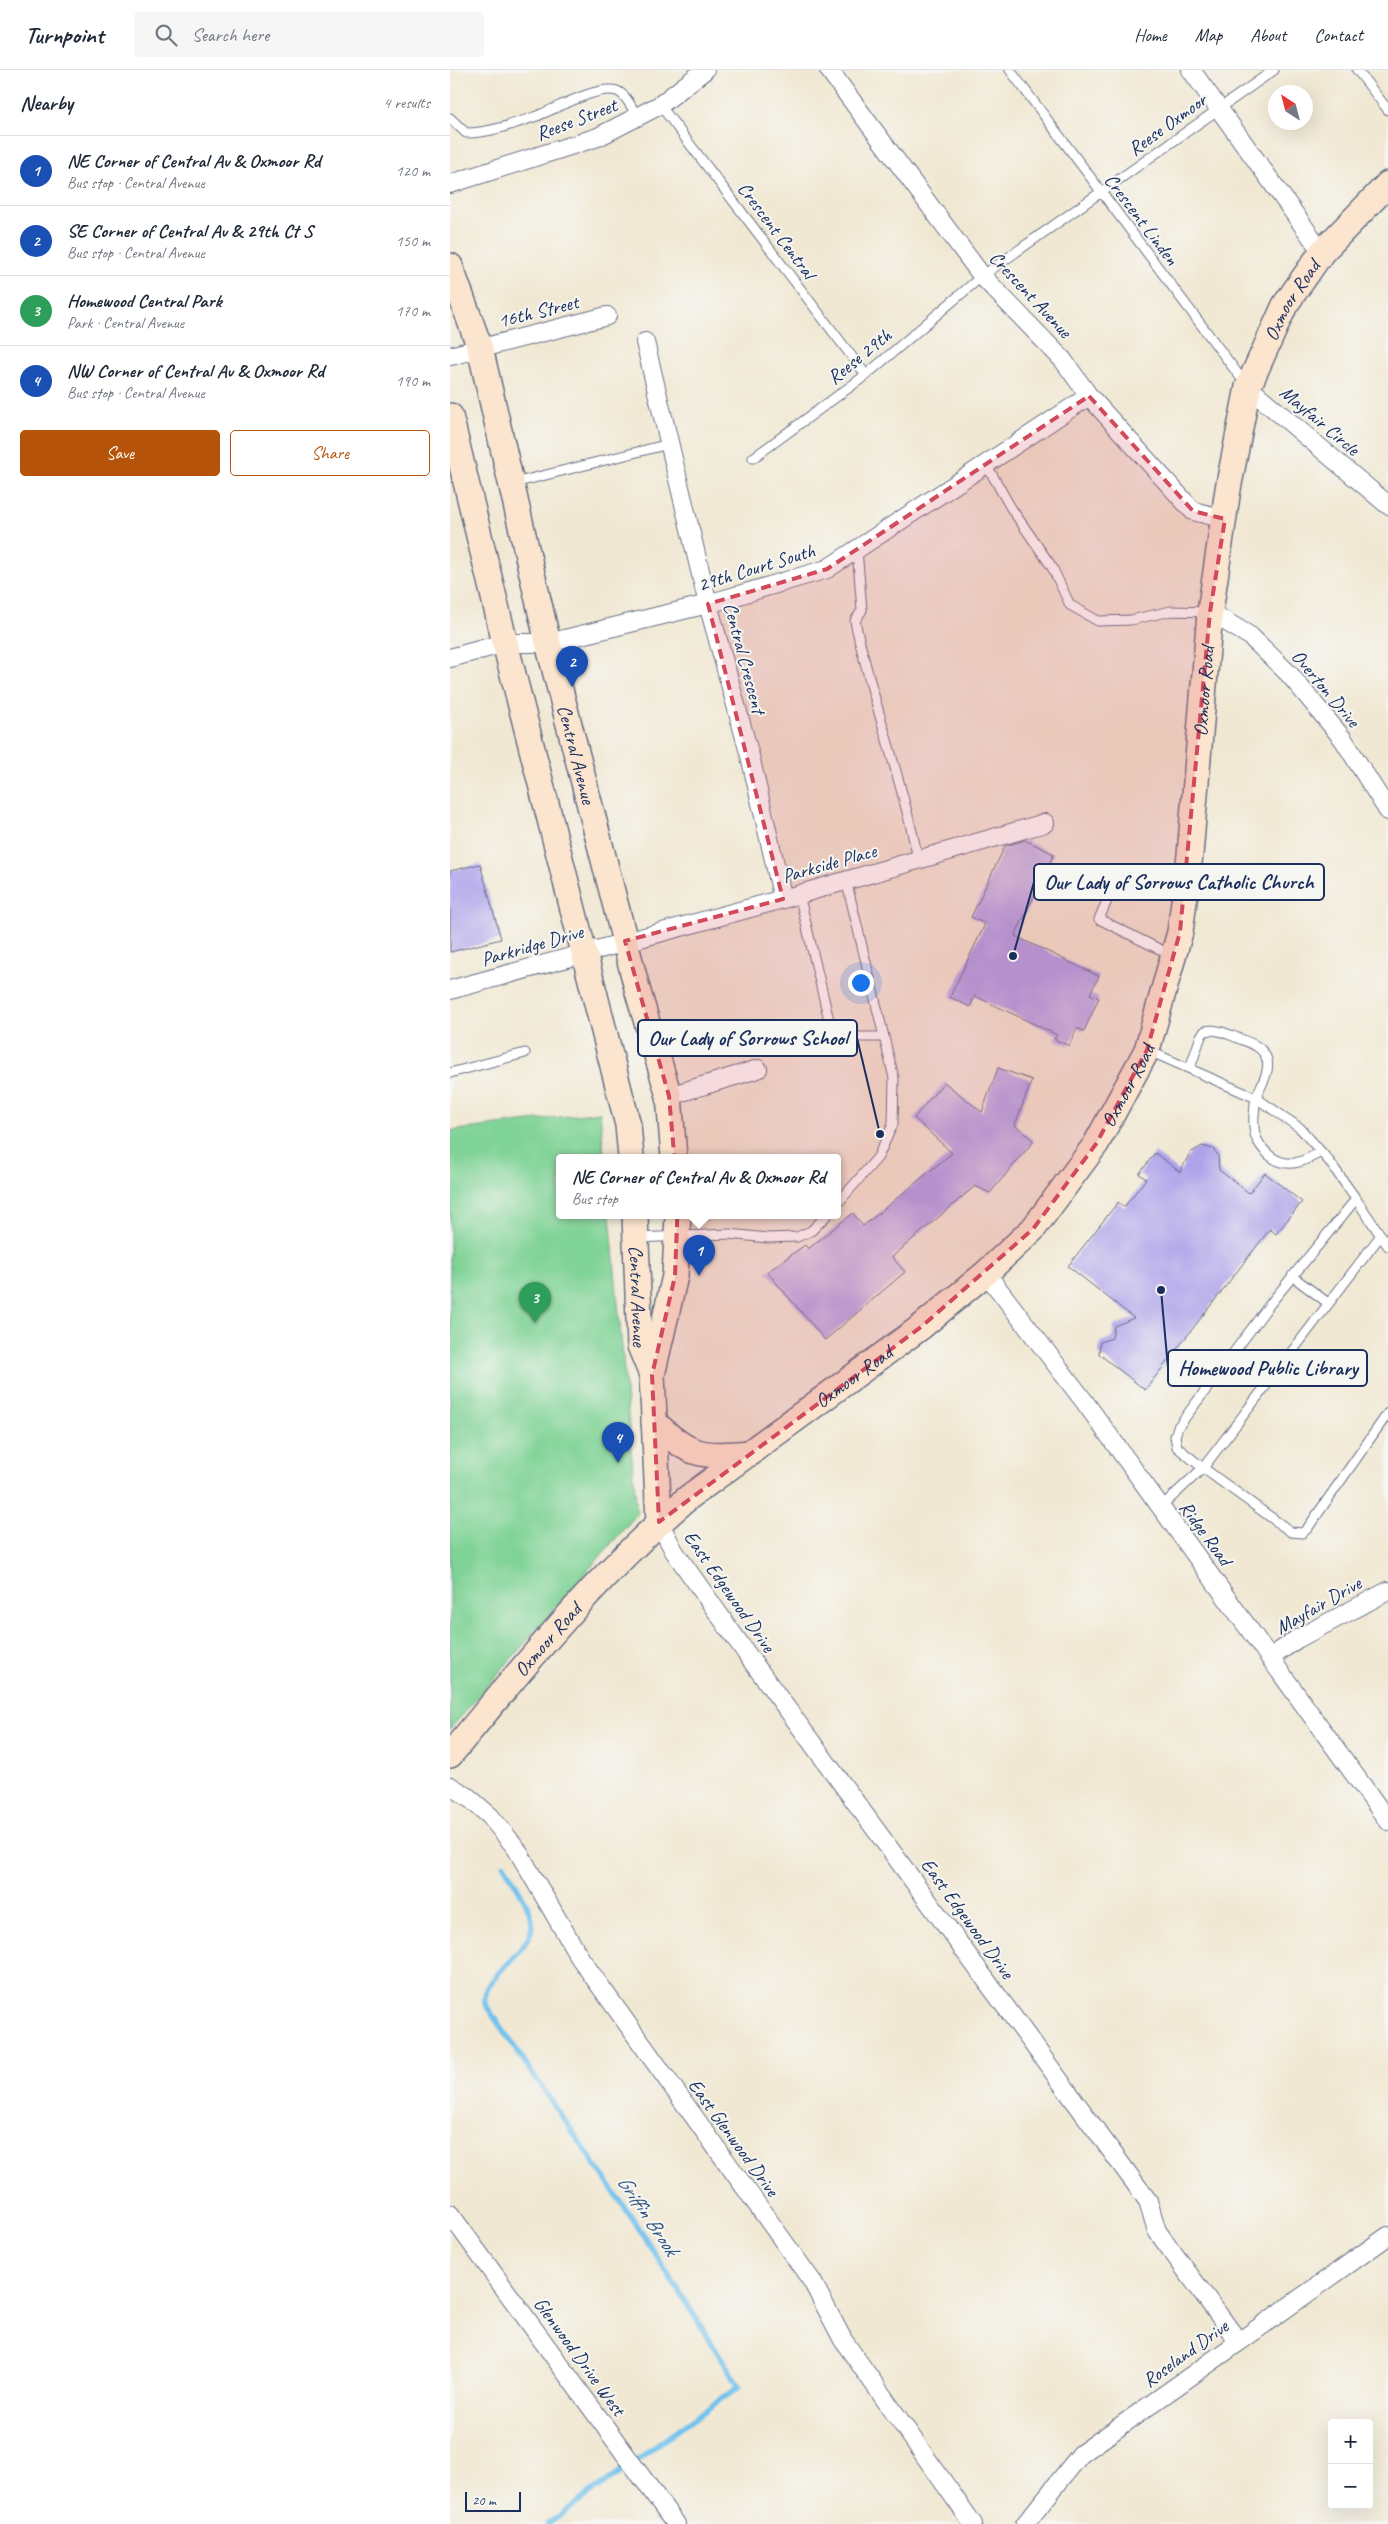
<!DOCTYPE html>
<meta charset="utf-8">
<style>
:root{--surface:#fff;--page:#f6f6f7;--text:#1f2937;--muted:#747a83;--line:#e0e1e3;--accent:#b45309}
body{margin:0;font-family:Caveat,sans-serif;background:var(--page);color:var(--text)}
.controls{position:absolute;right:15px;bottom:15px;display:grid;overflow:hidden;border-radius:5px;box-shadow:0 5px 20px #0002}
.controls button{width:45px;height:45px;display:grid;place-items:center;padding:0;border:0;border-bottom:1px solid var(--line);background:var(--surface);color:var(--text);font:25px sans-serif}
.compass{position:absolute;left:818px;top:15px;width:45px;height:45px;border-radius:50%;background:var(--surface);box-shadow:0 5px 20px #0002;rotate:324deg}
.scale{position:absolute;left:15px;bottom:12px;width:56px;box-sizing:border-box;padding-left:5px;border:2px solid #1b2f5e;border-top:0;font-size:14px;line-height:18px;white-space:nowrap;color:#1b2f5e;-webkit-text-stroke:4px #f6f6f2;paint-order:stroke}
.you{position:absolute;left:410px;top:912px;width:18px;height:18px;margin:-12px;border:4px solid #fff;border-radius:50%;background:#1a73e8;box-shadow:0 0 0 8px #1a73e833}
.badge{display:grid;place-items:center;width:32px;height:32px;border-radius:50%;background:var(--accent);color:#fff;font-size:16px;font-weight:700}
.pin{position:absolute;translate:-50% -41px;filter:drop-shadow(0 1px 2px #0008)}
.pin::after{content:'';position:absolute;top:26px;width:18px;height:15px;background:inherit;clip-path:polygon(0 0,100% 0,50% 100%)}
.popup{position:absolute;left:106px;top:1084px;width:285px;height:65px;box-sizing:border-box;display:grid;place-content:center;border-radius:5px;background:var(--surface);filter:drop-shadow(0 1px 4px #0005);font-size:16px;white-space:nowrap;color:var(--muted)}
.popup b{font-size:19px;color:var(--text)}
.popup::after{content:'';position:absolute;left:50%;top:100%;margin-left:-10px;border:10px solid transparent;border-top-color:var(--surface)}
.list{margin:0;padding:0;list-style:none}
h2{display:flex;justify-content:space-between;align-items:center;height:65px;margin:0;padding:0 20px;font-size:21px}
h2 small{font-size:16px;font-weight:400;color:var(--muted)}
.list li{display:grid;grid-template-columns:32px 1fr auto;gap:15px;align-items:center;box-sizing:border-box;height:70px;padding:0 20px;border-top:1px solid var(--line)}
.list b{display:block;font-size:19px;white-space:nowrap}
.list p{margin:0;font-size:16px;white-space:nowrap;color:var(--muted)}
.list em{font-size:16px;font-style:normal;color:var(--muted)}
.actions{display:flex;gap:10px;padding:15px 20px}
.actions a{flex:1;padding:11px 0;border:1px solid var(--accent);border-radius:5px;text-align:center;font-size:18px;color:var(--accent)}
.actions .main{background:var(--accent);color:#fff}
.icon{flex:none;width:28px;height:28px;fill:none;stroke:currentColor;stroke-width:2;stroke-linecap:round;stroke-linejoin:round}
.map{position:relative;flex:none;width:938px;height:2454px;overflow:hidden}
header{display:flex;align-items:center;gap:30px;box-sizing:border-box;height:70px;padding:0 25px;background:var(--surface);border-bottom:1px solid var(--line)}
header strong{font-size:24px}
nav{display:flex;gap:28px;margin-inline-start:auto;font-size:18px}
.search{width:350px;height:45px;background:var(--page);display:flex;align-items:center;gap:12px;box-sizing:border-box;padding:0 18px;border-radius:5px;color:var(--muted);font-size:19px}
main{display:flex}
aside{flex:1;background:var(--surface)}
.map>svg:first-child{display:block}
.green{fill:#80d396;stroke:#4e817a}
.lines{fill:none;stroke-linecap:round;stroke-linejoin:round}
.stream{stroke:#72c2ed;stroke-width:5.5}
.building{fill:#aea2ea}
.lane-casing{stroke:#667087;stroke-width:11}
.street-casing{stroke:#667087;stroke-width:20}
.secondary-casing{stroke:#667087;stroke-width:28}
.lane{stroke:#fff;stroke-width:9}
.street{stroke:#fff;stroke-width:18}
.secondary{stroke:#fce5cf;stroke-width:25}
.marked{fill:#d1495b;fill-opacity:0.2;stroke:#d1495b;stroke-width:4;stroke-dasharray:10 6;stroke-linejoin:round}
.labels{text-anchor:middle;stroke-width:4;stroke-linejoin:round;paint-order:stroke}
.street-label{font-size:20px;fill:#1b2f5e;stroke:#f6f6f2}
.water-label{font-size:21px;font-style:italic;fill:#315482;stroke:#f6f6f2}
.leader{fill:none;stroke:#1b2f5e;stroke-width:2}
.callout-dot{fill:#1b2f5e;stroke:#f6f6f2;stroke-width:2}
.callout{fill:#f6f6f2;stroke:#1b2f5e;stroke-width:2}
.callout-label{font-size:21px;text-anchor:middle;font-weight:bold;fill:#1b2f5e}
</style>
<header>
<strong>Turnpoint</strong>
<div class="search"><svg class="icon" aria-label="search" viewBox="0 0 24 24"><circle cx="10" cy="10" r="6"/><path d="M15 15l6 6"/></svg>Search here</div>
<nav><a>Home</a><a>Map</a><a>About</a><a>Contact</a></nav>
</header>
<main>
<aside>
<h2>Nearby<small>4 results</small></h2>
<ul class="list">
<li><span class="badge" style="background:#1a4fb4">1</span><div><b>NE Corner of Central Av &amp; Oxmoor Rd</b><p>Bus stop · Central Avenue</p></div><em>120 m</em></li>
<li><span class="badge" style="background:#1a4fb4">2</span><div><b>SE Corner of Central Av &amp; 29th Ct S</b><p>Bus stop · Central Avenue</p></div><em>150 m</em></li>
<li><span class="badge" style="background:#2e9e5b">3</span><div><b>Homewood Central Park</b><p>Park · Central Avenue</p></div><em>170 m</em></li>
<li><span class="badge" style="background:#1a4fb4">4</span><div><b>NW Corner of Central Av &amp; Oxmoor Rd</b><p>Bus stop · Central Avenue</p></div><em>190 m</em></li>
</ul>
<div class="actions"><a class="main">Save</a><a>Share</a></div>
</aside>
<div class="map">
<svg width="938" height="2454" viewBox="0 0 938 2454">
<rect width="100%" height="100%" fill="#f6f6f2"/>
<filter id="ink" filterUnits="userSpaceOnUse"><feTurbulence type="fractalNoise" baseFrequency=".02" numOctaves="2"/><feDisplacementMap in="SourceGraphic" scale="10" xChannelSelector="R" yChannelSelector="G"/><feConvolveMatrix kernelMatrix="1 2 1 2 8 2 1 2 1" color-interpolation-filters="sRGB"/></filter>
<filter id="wash" filterUnits="userSpaceOnUse"><feTurbulence type="fractalNoise" baseFrequency=".0096" numOctaves="4" result="noise"/><feDisplacementMap in="SourceGraphic" scale="20" xChannelSelector="R" yChannelSelector="G"/><feGaussianBlur stdDeviation="1.12" result="paint"/><feColorMatrix in="noise" values="0 0 0 0 0 0 0 0 0 0 0 0 0 0 0 0 0 1.4 0 .05"/><feComposite in="paint" operator="in"/></filter>
<g filter="url(#wash)">
<rect width="100%" height="100%" fill="#f1e8d3"/>
<path class="green" d="M 150,1042 L 154,1087 L 110,1087 L 110,1145 L 160,1145 L 187,1444 L 0,1659 L 0,1061 Z"/>
<g class="lines">
<path class="stream" d="M 54,1795 C 63,1810 76,1829 81,1846 C 91,1879 30,1903 35,1934 L 192,2163 L 289,2316 L 98,2454"/>
</g>
<g id="blocks">
<path class="building" d="M 575,770 L 604,784 L 565,866 L 649,906 L 640,924 L 649,928 L 634,961 L 627,958 L 619,976 L 604,969 L 607,965 L 525,926 L 520,937 L 500,927 L 535,854 L 521,847 L 555,776 Z
M 30,794 L 51,869 L 0,882 L 0,801 Z
M 548,998 L 582,1010 L 565,1055 L 584,1071 L 540,1123 L 525,1116 L 442,1187 L 455,1202 L 375,1270 L 317,1202 L 355,1175 L 358,1179 L 403,1143 L 413,1156 L 502,1083 L 464,1048 L 494,1012 L 532,1042 Z
M 752,1076 L 763,1079 L 768,1085 L 769,1100 L 799,1123 L 815,1103 L 852,1132 L 826,1164 L 820,1159 L 695,1320 L 649,1284 L 650,1272 L 662,1268 L 664,1256 L 684,1248 L 618,1196 L 668,1132 L 674,1137 L 696,1109 L 689,1104 L 705,1083 L 730,1102 L 740,1083 Z"/>
</g>
</g>
<g filter="url(#ink)">
<use href="#blocks" fill-opacity="0" stroke="#667087" stroke-width="1"/>
<g class="lines">
<defs>
<path id="lane" d="M 560,0 L 797,316
M 907,0 L 938,40
M 210,35 L 416,305
M 0,48 L 16,63 C 39,63 64,54 87,46 C 105,39 148,15 167,21 C 176,24 183,40 188,48
M 303,388 L 416,305 L 532,206 L 824,0
M 536,394 L 561,438 L 602,497 L 620,535 L 648,551 L 681,550 L 721,541 L 759,542
M 64,413 L 219,374
M 407,479 L 412,540 L 405,551 C 422,631 452,708 468,789
M 663,817 L 649,849 L 721,885
M 349,824 L 383,967 L 434,967
M 699,981 L 806,1028 L 850,1058 L 879,1091 L 906,1129
M 740,998 L 751,966 L 755,961 C 767,958 777,964 788,968 C 800,973 813,976 817,990 C 820,1003 811,1014 807,1026 C 804,1032 805,1039 804,1045 C 803,1063 805,1072 819,1085 C 837,1100 853,1092 871,1082
M 0,1003 L 75,983
M 388,1133 L 428,1087 L 443,1054 L 444,1008 L 396,810
M 931,1165 L 753,1398 L 841,1462 L 852,1463 L 857,1459 L 938,1343
M 187,1168 L 279,1164 L 318,1168 L 347,1167 L 361,1161 L 377,1145
M 842,1206 L 878,1233
M 711,1437 L 753,1398 L 727,1377 L 725,1366 L 728,1357 L 820,1234 L 906,1129 L 938,1176"/>
<path id="street" d="M 379,0 L 532,206 L 613,290 L 639,326 L 743,441 L 775,449
M 741,0 L 872,182
M 0,114 L 148,67 L 210,35 L 255,0
M 195,272 L 258,534 L 300,686 L 333,829
M 0,286 L 157,246
M 798,317 L 938,435
M 760,542 L 800,566 L 840,605 L 893,669 L 938,741
M 0,588 L 55,573 L 98,573 L 258,534 L 377,499 L 639,326
M 0,920 L 333,829 L 595,753
M 219,1026 L 308,999
M 536,1203 L 634,1331 L 938,1751
M 209,1452 L 224,1481 L 299,1587 L 698,2131 L 707,2161 L 788,2271
M 820,1588 L 847,1569 L 938,1521
M 0,1716 L 18,1727 L 40,1746 L 66,1778 L 130,1888 L 362,2211 L 393,2270 L 523,2454
M 0,2144 L 226,2454
M 575,2454 L 631,2384 L 938,2166"/>
<g id="secondary">
<path id="s1" d="M 0,196 L 30,278 L 98,573 L 188,922 L 219,1026 L 224,1087"/>
<path d="M 0,346 L 55,573 L 178,1055 L 181,1087"/>
<path id="s2" d="M 185,1145 L 190,1276 L 202,1305"/>
<path d="M 204,1352 C 241,1387 251,1387 301,1383"/>
<path d="M 209,1452 L 202,1305 L 225,1206 L 228,1145"/>
<path id="s3" d="M 0,1685 C 75,1595 149,1502 239,1427 L 471,1257 L 536,1203 L 583,1159 L 646,1074 L 697,980 L 730,862 L 740,785 L 760,542 L 778,419 L 798,317 L 835,235 L 872,182 L 938,114"/>
</g>
</defs>
<use href="#lane" class="lane-casing"/>
<use href="#street" class="street-casing"/>
<use href="#secondary" class="secondary-casing"/>
<use href="#lane" class="lane"/>
<use href="#street" class="street"/>
<use href="#secondary" class="secondary"/>
</g>
</g>
<path class="marked" d="M 639,326 L 743,441 L 775,449 L 760,542 L 730,862 L 697,980 L 646,1074 L 583,1159 L 471,1257 L 209,1452 L 202,1305 L 225,1206 L 228,1129 L 219,1026 L 175,871 L 333,829 L 258,534 L 377,499 Z"/>
<g class="labels">
<g class="street-label">
<text transform="translate(126 49) rotate(-21)" y="7">Reese Street</text>
<text transform="translate(717 54) rotate(-36)" y="7">Reese Oxmoor</text>
<text transform="translate(692 149) rotate(53)" y="7">Crescent Linden</text>
<text transform="translate(327 160) rotate(53)" y="7">Crescent Central</text>
<text transform="translate(581 224) rotate(47)" y="7">Crescent Avenue</text>
<text dy="7" stroke="none"><textPath href="#s3" startOffset="1771">Oxmoor Road</textPath></text>
<text transform="translate(88 241) rotate(-14)" y="7">16th Street</text>
<text transform="translate(409 286) rotate(-39)" y="7">Reese 29th</text>
<text transform="translate(870 350) rotate(40)" y="7">Mayfair Circle</text>
<text transform="translate(306 497) rotate(-17)" y="7">29th Court South</text>
<text transform="translate(295 588) rotate(75)" y="7">Central Crescent</text>
<text transform="translate(876 618) rotate(50)" y="7">Overton Drive</text>
<text dy="7" stroke="none"><textPath href="#s3" startOffset="1366">Oxmoor Road</textPath></text>
<text dy="7" stroke="none"><textPath href="#s1" startOffset="505">Central Avenue</textPath></text>
<text transform="translate(379 793) rotate(-16)" y="7">Parkside Place</text>
<text transform="translate(82 875) rotate(-16)" y="7">Parkridge Drive</text>
<text dy="7" stroke="none"><textPath href="#s3" startOffset="961">Oxmoor Road</textPath></text>
<text dy="7" stroke="none"><textPath href="#s2" startOffset="81">Central Avenue</textPath></text>
<text dy="7" stroke="none"><textPath href="#s3" startOffset="556">Oxmoor Road</textPath></text>
<text transform="translate(756 1463) rotate(54)" y="7">Ridge Road</text>
<text transform="translate(280 1521) rotate(55)" y="7">East Edgewood Drive</text>
<text transform="translate(868 1535) rotate(-30)" y="7">Mayfair Drive</text>
<text dy="7" stroke="none"><textPath href="#s3" startOffset="151">Oxmoor Road</textPath></text>
<text transform="translate(518 1848) rotate(54)" y="7">East Edgewood Drive</text>
<text transform="translate(284 2067) rotate(54)" y="7">East Glenwood Drive</text>
<text transform="translate(735 2283) rotate(-36)" y="7">Roseland Drive</text>
<text transform="translate(130 2286) rotate(54)" y="7">Glenwood Drive West</text>
</g>
<g class="water-label">
<text transform="translate(198 2145) rotate(56)" y="7">Griffin Brook</text>
</g>
</g>
<path class="leader" d="M563 886L584 812M430 1064L407 968M711 1220L718 1298"/>
<g class="callout-dot">
<circle cx="563" cy="886" r="5"/>
<circle cx="430" cy="1064" r="5"/>
<circle cx="711" cy="1220" r="5"/>
</g>
<g class="callout">
<rect x="584" y="794" width="290" height="36" rx="5"/>
<rect x="188" y="950" width="219" height="36" rx="5"/>
<rect x="718" y="1280" width="199" height="36" rx="5"/>
</g>
<g class="callout-label">
<text x="729" y="819">Our Lady of Sorrows Catholic Church</text>
<text x="298" y="975">Our Lady of Sorrows School</text>
<text x="818" y="1305">Homewood Public Library</text>
</g>
</svg>
<div class="controls">
<button>+</button>
<button>−</button>
</div>
<svg class="compass" viewBox="-18 -18 36 36"><path d="M0-13l5 13h-10z" fill="#e53935"/><path d="M0 13l5-13h-10z" fill="#747a83"/></svg>
<div class="scale">20 m</div>
<div class="you"></div>
<div class="pin badge" style="left:249px;top:1206px;background:#1a4fb4">1</div>
<div class="popup"><b>NE Corner of Central Av &amp; Oxmoor Rd</b>Bus stop</div>
<div class="pin badge" style="left:122px;top:617px;background:#1a4fb4">2</div>
<div class="pin badge" style="left:85px;top:1253px;background:#2e9e5b">3</div>
<div class="pin badge" style="left:168px;top:1393px;background:#1a4fb4">4</div>
</div>
</main>
